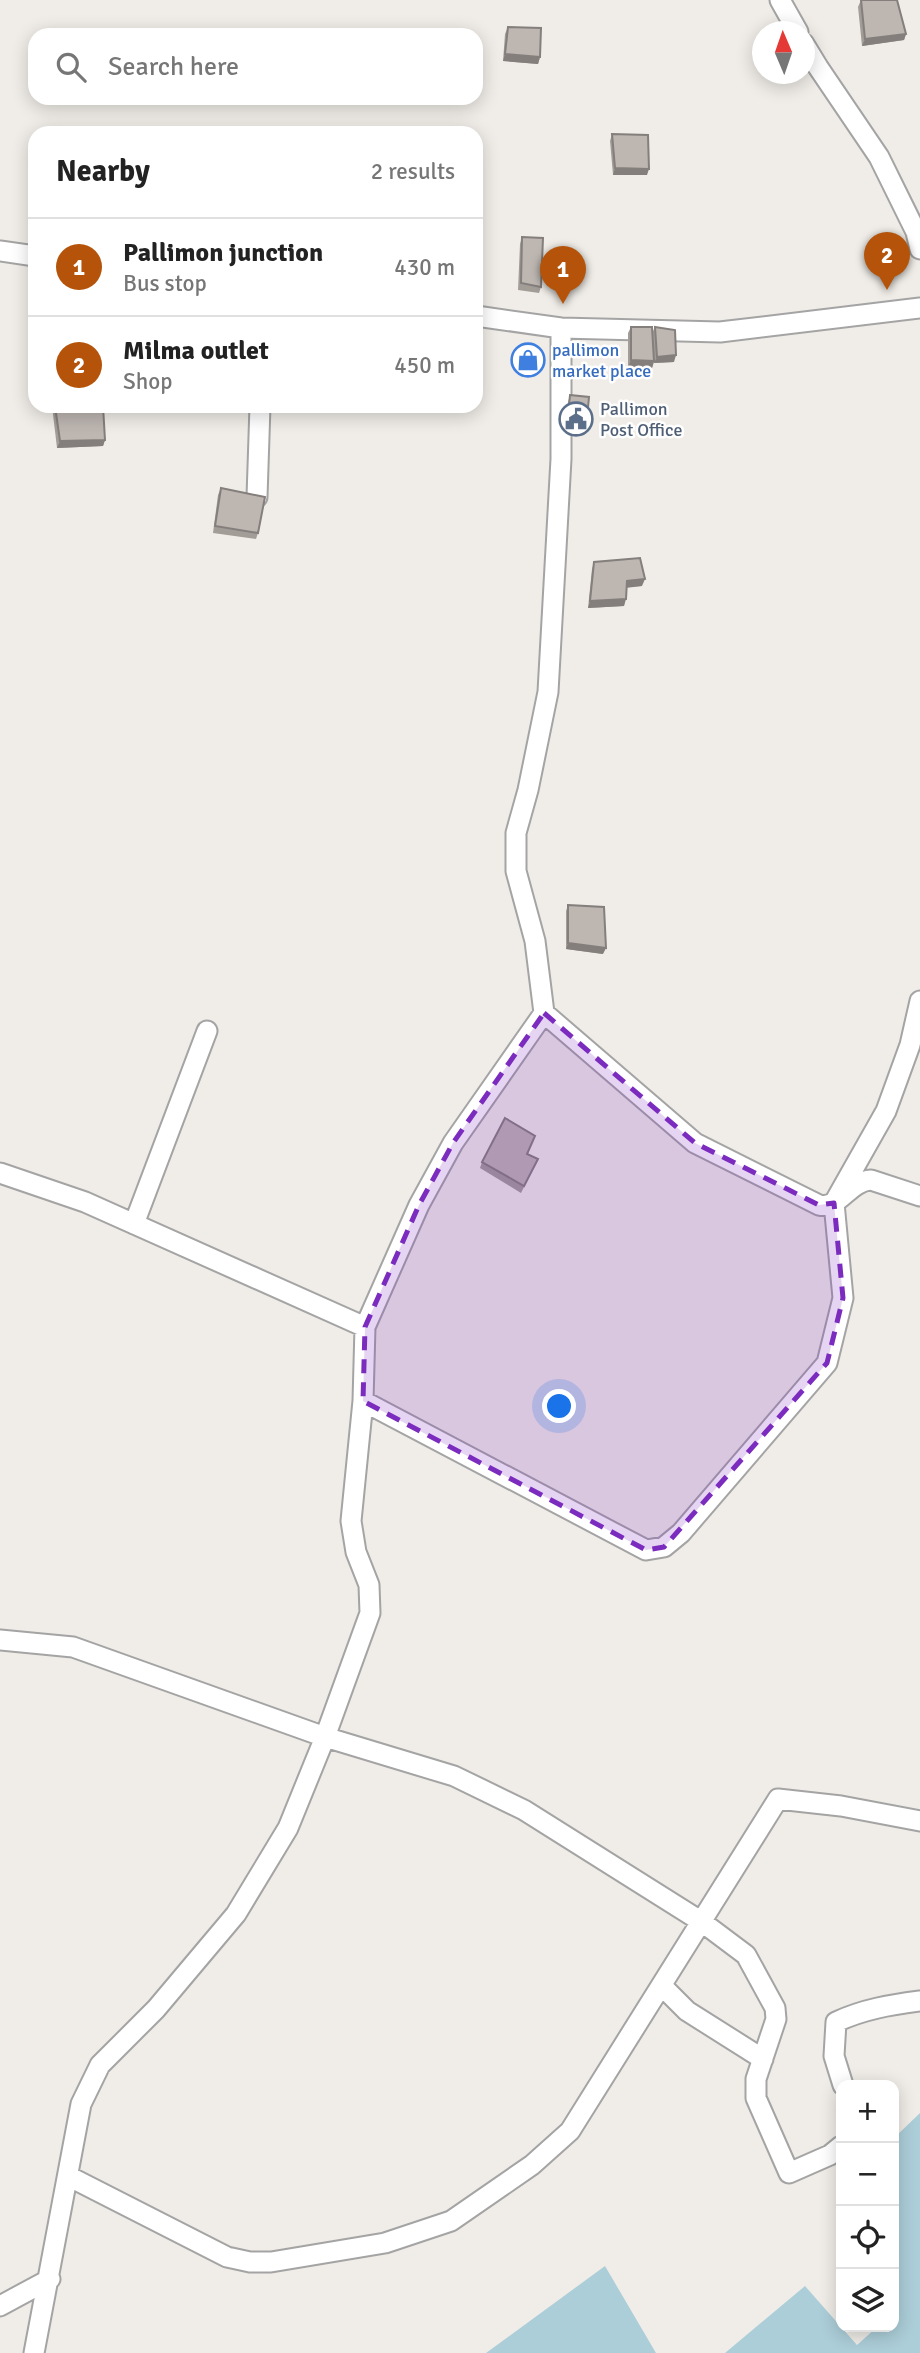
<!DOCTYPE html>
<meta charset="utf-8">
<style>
:root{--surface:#fff;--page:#f6f6f6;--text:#222;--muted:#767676;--line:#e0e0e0;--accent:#b45309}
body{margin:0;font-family:Signika,sans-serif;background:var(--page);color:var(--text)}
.controls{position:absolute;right:21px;bottom:21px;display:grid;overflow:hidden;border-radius:14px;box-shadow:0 4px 18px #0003}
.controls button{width:63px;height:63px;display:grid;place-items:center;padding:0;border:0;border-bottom:2px solid var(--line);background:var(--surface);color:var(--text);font:35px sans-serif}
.compass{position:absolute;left:752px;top:21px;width:63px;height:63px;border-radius:50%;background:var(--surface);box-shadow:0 4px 18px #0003;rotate:358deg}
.you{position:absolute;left:560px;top:1407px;width:24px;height:24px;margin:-18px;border:5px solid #fff;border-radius:50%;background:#1a73e8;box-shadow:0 0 0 10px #1a73e833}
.badge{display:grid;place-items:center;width:46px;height:46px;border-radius:50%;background:var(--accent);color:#fff;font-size:23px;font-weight:700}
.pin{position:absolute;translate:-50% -58px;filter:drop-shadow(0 2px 4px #0008)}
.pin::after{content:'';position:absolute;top:37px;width:24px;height:21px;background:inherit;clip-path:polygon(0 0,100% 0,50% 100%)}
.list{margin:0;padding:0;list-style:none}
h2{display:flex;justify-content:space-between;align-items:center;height:91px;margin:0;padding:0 28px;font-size:30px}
h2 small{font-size:23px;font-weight:400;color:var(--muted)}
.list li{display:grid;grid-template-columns:46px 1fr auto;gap:21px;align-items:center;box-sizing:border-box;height:98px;padding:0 28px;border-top:2px solid var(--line)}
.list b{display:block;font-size:26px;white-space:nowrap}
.list p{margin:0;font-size:23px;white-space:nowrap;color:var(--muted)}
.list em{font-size:23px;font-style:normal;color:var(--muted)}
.icon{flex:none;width:38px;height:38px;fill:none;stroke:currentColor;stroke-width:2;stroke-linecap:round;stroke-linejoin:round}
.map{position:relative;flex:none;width:920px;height:2353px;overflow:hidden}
.search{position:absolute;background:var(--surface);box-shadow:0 4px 18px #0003;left:28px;top:28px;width:455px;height:77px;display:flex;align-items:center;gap:18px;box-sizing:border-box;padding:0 24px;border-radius:21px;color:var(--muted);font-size:26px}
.panel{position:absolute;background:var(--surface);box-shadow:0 4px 18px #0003;left:28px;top:126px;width:455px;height:287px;border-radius:21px}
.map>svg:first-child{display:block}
.water{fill:#acced9}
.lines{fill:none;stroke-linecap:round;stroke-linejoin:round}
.minor-casing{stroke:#a4a4a4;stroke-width:23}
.minor{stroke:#fff;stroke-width:19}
.wall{fill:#a39d98}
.shaded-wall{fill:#847f7c}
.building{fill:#bdb6b1;stroke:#847f7c;stroke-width:2}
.marked{fill:#7b2cbf;fill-opacity:0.2;stroke:#7b2cbf;stroke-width:5;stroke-dasharray:14 9;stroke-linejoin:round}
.labels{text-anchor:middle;stroke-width:5;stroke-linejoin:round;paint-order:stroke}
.shop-label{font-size:18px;fill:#366cbe;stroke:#fff;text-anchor:start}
.service-label{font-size:18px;fill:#4e5e75;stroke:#fff;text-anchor:start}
</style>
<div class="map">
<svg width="920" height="2353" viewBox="0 0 920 2353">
<rect width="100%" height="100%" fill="#f0ede8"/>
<path class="water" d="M 920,2113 L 920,2353 L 725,2353 L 805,2286 L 857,2345 L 877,2327 L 894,2327 L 894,2138 Z
M 605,2266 L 656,2353 L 486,2353 Z"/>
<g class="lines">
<defs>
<path id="minor" d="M 780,0 L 798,32
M 804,44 L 818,67 L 879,157 L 916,232 L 920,249
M 0,251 L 35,256
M 476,316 L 561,328 L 720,332 L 920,308
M 561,328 L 561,459 L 548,692 L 528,790 L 516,833 L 516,871 L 535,941 L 544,1013 L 695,1143 L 819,1205 C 839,1210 849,1181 871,1180 L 920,1196
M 257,497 L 260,406
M 0,1173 L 85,1202 L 365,1327
M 134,1224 L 207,1031
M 363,1401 L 646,1550 L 664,1547 L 681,1533 L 827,1363 L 843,1298 L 834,1203 L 886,1111 L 910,1045 L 920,1001
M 0,1640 L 73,1647 L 325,1737 L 454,1776 L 524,1810 L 702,1922 L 746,1955 L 775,2008 L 776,2019 L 756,2079 L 756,2098 L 789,2173 L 830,2155 L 841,2146
M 662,1986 L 687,2011 L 763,2059
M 843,2085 L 834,2056 L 836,2022 C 864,2009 890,2005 920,2001
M 68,2176 L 227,2257 L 250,2262 L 271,2262 L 385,2243 L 451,2221 L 532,2165 L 570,2131 L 778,1799 L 841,1806 L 920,1821
M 0,2306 L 50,2279
M 34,2353 L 81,2104 L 100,2065 L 156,2009 L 236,1914 L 288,1828 L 325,1737 L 370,1613 L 369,1585 L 356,1552 L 351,1521 L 363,1401 L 365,1327 L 419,1205 L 453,1143 L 544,1013"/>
</defs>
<use href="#minor" class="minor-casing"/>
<use href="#minor" class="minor"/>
</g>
<path class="wall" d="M 861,0 L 906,34 L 904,40 L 862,46 L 858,7 Z
M 508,27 L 540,57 L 538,64 L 503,61 L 505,34 Z
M 612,134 L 647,175 L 613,175 L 610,141 Z
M 522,237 L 541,287 L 539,293 L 518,290 L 520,244 Z
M 631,327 L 652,333 L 655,327 L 674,362 L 654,363 L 654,362 L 652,368 L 628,367 L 628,333 Z
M 570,395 L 586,429 L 584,435 L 565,433 L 568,402 Z
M 52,406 L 103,406 L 105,440 L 103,446 L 57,448 Z
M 221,488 L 258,533 L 256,539 L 213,533 L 218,495 Z
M 594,562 L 642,586 L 627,587 L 624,606 L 588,608 L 592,569 Z
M 568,905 L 603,954 L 566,949 L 566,911 Z
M 527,1154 L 538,1159 L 521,1193 L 480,1168 L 482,1162 Z"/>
<path class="shaded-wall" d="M 906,34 L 904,40 L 862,46 L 865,39 Z
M 505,54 L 540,57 L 538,64 L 503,61 Z
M 615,168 L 649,169 L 647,175 L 613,175 Z
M 676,355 L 674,362 L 654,363 L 657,357 Z
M 631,360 L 654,361 L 652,368 L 628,367 Z
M 567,427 L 586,429 L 584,435 L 565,433 Z
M 105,440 L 103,446 L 57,448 L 60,441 Z
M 645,579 L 642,586 L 625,588 L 627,581 Z
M 626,599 L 624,606 L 588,608 L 590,601 Z
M 568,943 L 606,948 L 603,954 L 566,949 Z"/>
<path class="building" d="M 861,0 L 897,0 L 906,34 L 865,39 Z
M 508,27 L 541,28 L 540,57 L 505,54 Z
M 612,134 L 648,135 L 649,169 L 615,168 Z
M 522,237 L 543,238 L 541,287 L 521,283 Z
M 631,327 L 652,327 L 654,361 L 631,360 Z
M 655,327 L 675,330 L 676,355 L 657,357 Z
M 570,395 L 589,397 L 586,429 L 567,427 Z
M 55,406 L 103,406 L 105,440 L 60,441 Z
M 221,488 L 265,497 L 258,533 L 215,526 Z
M 640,558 L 645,579 L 627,581 L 626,599 L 590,601 L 594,562 Z
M 568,905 L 604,907 L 606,948 L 568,943 Z
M 505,1118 L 535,1136 L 527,1154 L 538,1159 L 524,1186 L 482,1162 Z"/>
<path class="marked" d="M 544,1013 L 695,1143 L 819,1205 L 834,1203 L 843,1298 L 827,1363 L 664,1547 L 646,1550 L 363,1401 L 365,1327 L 419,1205 L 453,1143 Z"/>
<defs>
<symbol id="shop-ring" viewBox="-11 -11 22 22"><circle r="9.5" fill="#fff" stroke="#3f7fe0" stroke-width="1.5"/><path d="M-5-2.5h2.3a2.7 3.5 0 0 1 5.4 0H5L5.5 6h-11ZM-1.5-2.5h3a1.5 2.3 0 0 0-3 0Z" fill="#3f7fe0"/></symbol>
<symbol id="civic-ring" viewBox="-11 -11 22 22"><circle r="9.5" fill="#fff" stroke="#5c6f8a" stroke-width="1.5"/><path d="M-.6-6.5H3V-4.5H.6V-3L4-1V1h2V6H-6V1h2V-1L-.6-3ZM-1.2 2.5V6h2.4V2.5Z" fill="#5c6f8a"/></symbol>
</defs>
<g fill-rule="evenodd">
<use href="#shop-ring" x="509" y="341" width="38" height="38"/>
<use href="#civic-ring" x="557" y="400" width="38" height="38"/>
</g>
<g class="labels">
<g class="shop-label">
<text x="552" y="356">pallimon<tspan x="552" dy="21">market place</tspan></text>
</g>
<g class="service-label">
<text x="600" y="415">Pallimon<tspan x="600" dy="21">Post Office</tspan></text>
</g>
</g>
</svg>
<div class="controls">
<button>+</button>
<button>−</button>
<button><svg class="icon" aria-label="locate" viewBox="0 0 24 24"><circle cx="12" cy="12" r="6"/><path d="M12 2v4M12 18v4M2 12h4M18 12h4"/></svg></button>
<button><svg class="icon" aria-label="layers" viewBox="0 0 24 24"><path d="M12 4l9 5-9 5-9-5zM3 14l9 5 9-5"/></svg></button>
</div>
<svg class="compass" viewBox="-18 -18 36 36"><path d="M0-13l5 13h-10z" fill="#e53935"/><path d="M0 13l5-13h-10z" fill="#767676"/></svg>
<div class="you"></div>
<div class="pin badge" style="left:563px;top:304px">1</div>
<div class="pin badge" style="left:887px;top:290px">2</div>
<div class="search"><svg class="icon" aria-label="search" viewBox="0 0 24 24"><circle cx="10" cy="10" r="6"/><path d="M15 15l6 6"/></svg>Search here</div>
<section class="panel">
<h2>Nearby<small>2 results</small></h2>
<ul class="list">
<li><span class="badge">1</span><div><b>Pallimon junction</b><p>Bus stop</p></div><em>430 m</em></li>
<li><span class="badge">2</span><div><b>Milma outlet</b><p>Shop</p></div><em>450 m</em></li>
</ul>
</section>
</div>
